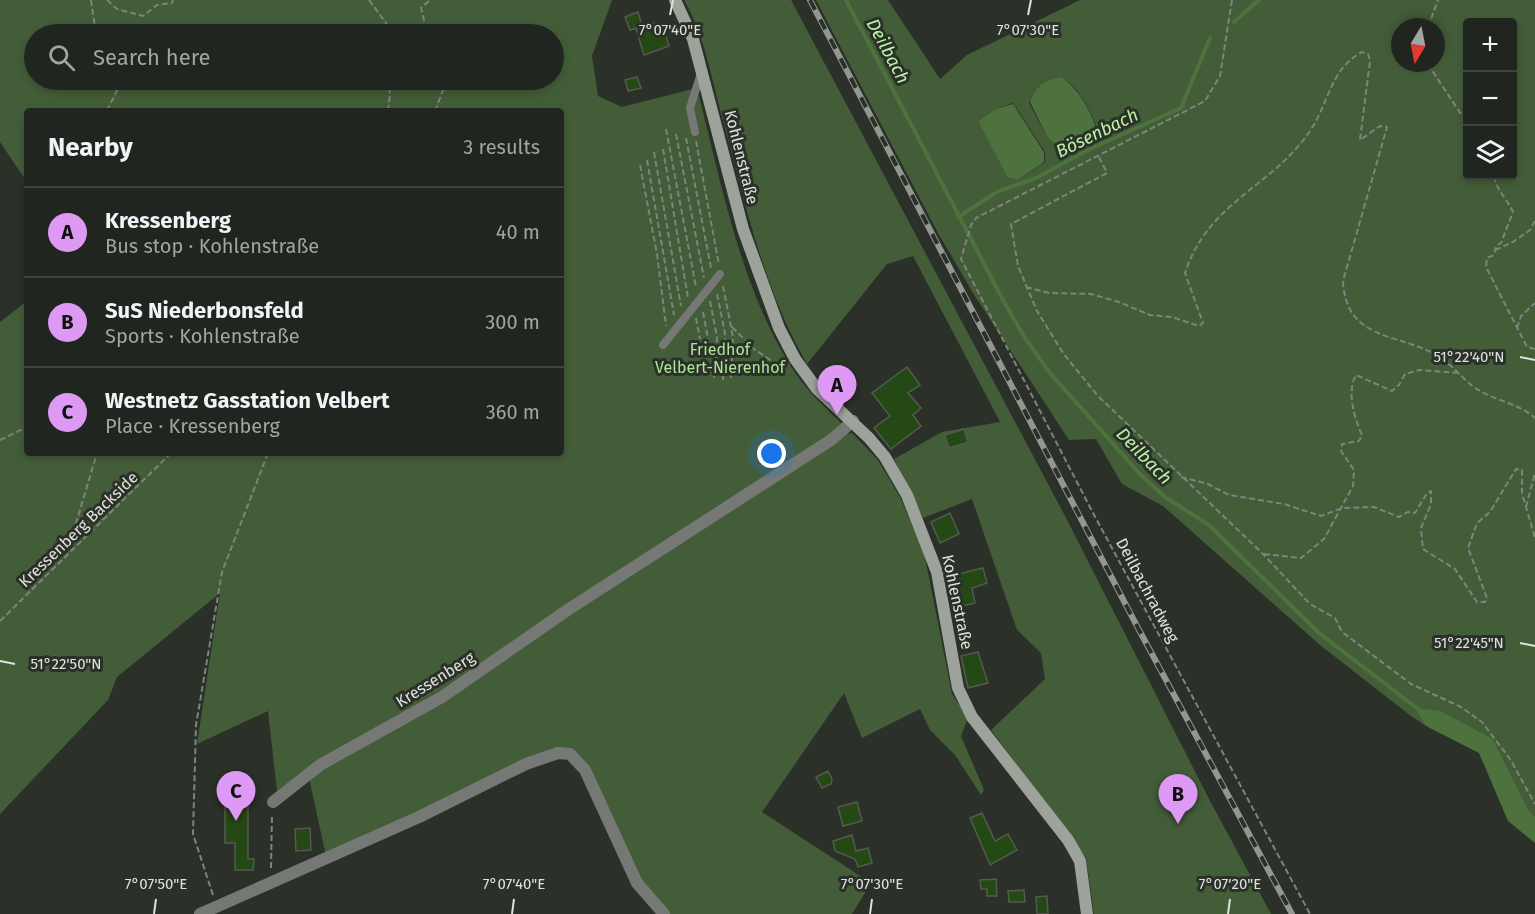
<!DOCTYPE html>
<meta charset="utf-8">
<style>
:root{--surface:#20251f;--page:#2d312c;--text:#f1f3f6;--muted:#a2a5a4;--line:#3d423d;--accent:#dd99f4}
body{margin:0;font-family:"Fira Sans",sans-serif;background:var(--page);color:var(--text)}
.controls{position:absolute;right:18px;top:18px;display:grid;overflow:hidden;border-radius:6px;box-shadow:0 3px 9px #0003}
.controls button{width:54px;height:54px;display:grid;place-items:center;padding:0;border:0;border-bottom:2px solid var(--line);background:var(--surface);color:var(--text);font:30px sans-serif}
.compass{position:absolute;left:1391px;top:18px;width:54px;height:54px;border-radius:50%;background:var(--surface);box-shadow:0 3px 9px #0003;rotate:190deg}
.you{position:absolute;left:772px;top:454px;width:21px;height:21px;margin:-15px;border:4px solid #fff;border-radius:50%;background:#1a73e8;box-shadow:0 0 0 9px #1a73e833}
.badge{display:grid;place-items:center;width:39px;height:39px;border-radius:50%;background:var(--accent);color:#111;font-size:20px;font-weight:700}
.pin{position:absolute;translate:-50% -50px;filter:drop-shadow(0 2px 3px #0008)}
.pin::after{content:'';position:absolute;top:32px;width:21px;height:18px;background:inherit;clip-path:polygon(0 0,100% 0,50% 100%)}
.list{margin:0;padding:0;list-style:none}
h2{display:flex;justify-content:space-between;align-items:center;height:78px;margin:0;padding:0 24px;font-size:26px}
h2 small{font-size:20px;font-weight:400;color:var(--muted)}
.list li{display:grid;grid-template-columns:39px 1fr auto;gap:18px;align-items:center;box-sizing:border-box;height:90px;padding:0 24px;border-top:2px solid var(--line)}
.list b{display:block;font-size:22px;white-space:nowrap}
.list p{margin:0;font-size:20px;white-space:nowrap;color:var(--muted)}
.list em{font-size:20px;font-style:normal;color:var(--muted)}
.icon{flex:none;width:33px;height:33px;fill:none;stroke:currentColor;stroke-width:2;stroke-linecap:round;stroke-linejoin:round}
.map{position:relative;flex:none;width:1535px;height:914px;overflow:hidden}
.search{position:absolute;background:var(--surface);box-shadow:0 3px 9px #0003;left:24px;top:24px;width:540px;height:66px;display:flex;align-items:center;gap:15px;box-sizing:border-box;padding:0 21px;border-radius:33px;color:var(--muted);font-size:22px}
.panel{position:absolute;background:var(--surface);box-shadow:0 3px 9px #0003;left:24px;top:108px;width:540px;height:348px;border-radius:6px}
.map>svg:first-child{display:block}
.green{fill:#435d39;fill-rule:evenodd}
.water{fill:#4d723d}
.lines{fill:none;stroke-linecap:round;stroke-linejoin:round}
.stream{stroke:#4d723d;stroke-width:4}
.building{fill:#254915;stroke:#545a52;stroke-width:1.5}
.path{stroke:#7e837c;stroke-width:2;stroke-dasharray:6 3;stroke-linecap:butt}
.service{stroke:#757874;stroke-width:8}
.minor{stroke:#757874;stroke-width:12}
.secondary{stroke:#9da29b;stroke-width:12}
.rail-casing{stroke:#929790;stroke-width:6}
.rail{stroke:#2b3129;stroke-width:4;stroke-dasharray:11;stroke-linecap:butt}
.ticks{fill:none;stroke:#dee2dd;stroke-width:2}
.labels{text-anchor:middle;stroke-width:6;stroke-linejoin:round;paint-order:stroke}
.street-label{font-size:16px;fill:#dee2dd;stroke:#2b3129}
.park-label{font-size:16px;fill:#ade597;stroke:#2b3129}
.water-label{font-size:18px;font-style:italic;fill:#baf3a4;stroke:#2b3129}
.ticks-label{font-size:15px;text-anchor:middle;fill:#dee2dd;stroke:#2b3129;stroke-width:6;stroke-linejoin:round;paint-order:stroke}
</style>
<div class="map">
<svg width="1535" height="914" viewBox="0 0 1535 914">
<rect width="100%" height="100%" fill="#2b3129"/>
<path class="green" d="M 0,0 L 612,0 L 592,56 L 598,96 L 622,107 L 697,88 C 722,185 742,299 801,381 C 813,397 829,410 842,424 L 822,442 L 440,695 L 319,762 L 277,791 L 268,711 L 197,744 L 220,593 L 117,677 L 108,700 L 0,814 L 0,322 L 27,301 L 27,453 L 561,453 L 561,111 L 27,111 L 27,182 L 0,142 ZM 34,34 L 554,34 L 554,80 L 34,80 Z
M 684,0 L 791,0 L 1064,514 L 1209,799 L 1271,914 L 1094,914 L 1086,858 L 991,730 L 1045,679 L 1041,653 L 1017,630 L 972,499 L 923,518 L 894,459 L 942,432 L 1000,422 L 913,256 L 887,264 L 807,364 C 763,288 744,199 721,113 C 711,76 704,34 684,0 Z
M 816,0 L 888,0 L 940,79 L 967,55 L 1080,0 L 1535,0 L 1535,822 L 1531,819 L 1493,739 L 1416,708 L 1426,726 L 1411,716 L 1320,645 L 1163,506 L 1122,484 L 1096,439 L 1069,440 L 973,293 L 938,233 ZM 1468,22 L 1512,22 L 1512,176 L 1468,176 ZM 1400,27 L 1436,27 L 1436,63 L 1400,63 ZM 1061,77 C 1083,91 1091,112 1100,136 L 1081,147 L 1062,151 L 1048,138 L 1029,103 C 1035,86 1044,80 1061,77 ZM 1013,103 L 1045,152 L 1045,162 L 1018,180 L 1007,177 L 978,121 L 996,109 Z
M 852,433 L 878,460 L 900,497 L 924,552 L 952,694 L 968,718 L 961,736 L 984,790 L 981,795 L 955,755 L 930,730 L 920,709 L 862,738 L 844,693 L 762,812 L 871,883 L 852,914 L 667,914 L 641,885 L 586,768 L 557,751 L 326,856 L 309,778 L 443,699 L 840,435 Z"/>
<path class="water" d="M 1061,77 C 1082,92 1091,112 1099,136 L 1081,147 L 1062,151 L 1048,138 L 1030,102 C 1035,86 1044,80 1061,77 Z
M 1013,104 L 1044,152 L 1044,162 L 1018,180 L 1007,177 L 978,121 L 996,109 Z
M 1415,708 L 1440,711 L 1493,739 L 1528,810 L 1535,817 L 1535,843 L 1508,821 L 1479,753 L 1426,726 Z"/>
<g class="lines">
<path class="stream" d="M 846,0 L 1003,300 L 1025,338 L 1050,373 L 1139,473 L 1165,497 L 1209,525 L 1319,633 L 1418,709
M 1234,22 L 1259,0
M 958,217 L 997,192 L 1036,178 L 1088,150 L 1181,108 L 1210,38"/>
</g>
<path class="building" d="M 638,12 L 642,26 L 630,30 L 625,17 Z
M 654,23 L 655,27 L 663,24 L 669,46 L 644,55 L 636,29 Z
M 637,77 L 641,88 L 628,91 L 625,80 Z
M 907,367 L 920,385 L 908,393 L 921,408 L 913,415 L 921,426 L 891,449 L 874,428 L 890,416 L 872,393 Z
M 964,429 L 968,442 L 949,448 L 945,435 Z
M 950,513 L 959,534 L 940,543 L 931,522 Z
M 983,568 L 987,583 L 972,588 L 975,603 L 958,607 L 950,576 Z
M 978,652 L 988,683 L 968,688 L 961,656 Z
M 828,771 L 832,779 L 831,784 L 822,788 L 816,777 Z
M 225,799 L 248,799 L 248,859 L 254,859 L 253,870 L 235,870 L 235,843 L 225,843 Z
M 857,802 L 862,821 L 843,826 L 838,807 Z
M 982,813 L 995,841 L 1008,834 L 1017,850 L 990,865 L 970,818 Z
M 310,828 L 311,850 L 296,851 L 295,829 Z
M 852,835 L 856,851 L 868,848 L 872,863 L 858,867 L 855,859 L 835,851 L 833,841 Z
M 996,879 L 997,896 L 987,896 L 987,889 L 981,889 L 980,880 Z
M 1024,890 L 1025,902 L 1009,902 L 1008,891 Z
M 1047,896 L 1048,914 L 1037,914 L 1036,897 Z"/>
<g class="lines">
<path class="path" d="M 91,0 L 96,34
M 107,0 L 117,9 L 143,16 L 157,5 L 172,3 L 173,0
M 369,0 L 386,23 L 388,34
M 1232,0 L 1220,76 L 1205,101 L 976,218 L 971,225 L 961,259 L 1093,513 L 1310,914
M 1428,27 L 1438,0
M 426,28 L 432,34
M 417,34 L 426,28 L 421,8 L 430,0
M 1430,63 L 1431,69 L 1461,114 L 1468,118
M 107,111 C 110,101 121,91 117,80
M 388,111 L 390,94 L 388,80
M 435,111 L 447,80
M 666,129 L 696,287
M 676,134 L 704,278
M 686,138 L 711,268
M 696,141 L 719,265
M 663,149 L 688,298
M 654,152 L 681,306
M 1099,157 L 1107,173 L 1011,224 L 1018,266 L 1037,311 L 1063,353 L 1097,395 L 1263,554 L 1310,604 L 1335,618 L 1342,632 L 1411,684 L 1461,707 L 1482,722 L 1510,759 L 1535,804
M 647,160 L 674,315
M 640,165 L 657,254 L 666,326
M 1494,176 C 1496,189 1507,199 1513,212 L 1501,243 L 1496,246 L 1494,255 L 1487,258 L 1486,267 L 1527,347 L 1535,349
M 1495,250 L 1513,242 L 1530,230 L 1535,221
M 723,286 L 733,337 L 731,378
M 1026,287 L 1049,293 L 1091,294 L 1119,302 L 1150,315 L 1172,317 L 1199,326 L 1203,323 L 1185,273 C 1208,202 1272,187 1310,131 C 1329,103 1330,69 1362,52 L 1368,54 L 1370,61 L 1360,140 L 1380,126 L 1387,127 L 1343,281 C 1346,343 1401,332 1439,357 C 1452,365 1462,378 1474,387 C 1493,401 1517,402 1535,418
M 717,294 L 725,333 L 723,380
M 710,301 L 717,337 L 714,378
M 703,312 L 708,339
M 696,318 L 700,339
M 732,327 L 754,349 L 788,372
M 1517,328 L 1521,316 L 1535,303
M 0,440 L 27,427
M 1181,477 L 1208,484 L 1229,495 L 1284,504 L 1321,516 L 1342,508 L 1374,507 L 1399,517 L 1408,512 L 1415,513 L 1427,493 L 1431,491 L 1431,504 L 1421,528 L 1423,549 L 1455,569 L 1477,602 L 1485,602 L 1487,598 L 1468,548 L 1477,523 L 1490,512 L 1516,469 L 1522,470 L 1522,493 L 1535,538
M 1526,507 L 1535,473
M 68,550 L 97,453
M 1264,554 L 1301,558 L 1324,539 L 1353,486 L 1354,470 L 1341,451 L 1342,444 L 1359,441 L 1362,435 C 1355,420 1346,392 1356,375 L 1392,391 L 1399,385 L 1405,374 L 1419,370 L 1459,373
M 0,621 L 171,453
M 271,868 L 272,814
M 213,895 L 193,834 L 196,725 L 222,572 L 268,453"/>
<path class="service" d="M 695,132 L 690,108 L 701,73
M 663,345 L 720,274"/>
<path class="minor" d="M 273,802 L 320,765 L 442,697 L 569,609 L 831,440 L 853,421
M 200,914 L 419,817 L 526,764 L 558,753 L 570,754 L 585,770 L 637,883 L 664,914"/>
<path class="secondary" d="M 675,0 L 693,39 L 743,229 L 779,328 L 795,359 L 817,389 L 869,438 L 885,457 L 907,495 L 937,572 L 958,688 L 972,717 L 1068,840 L 1080,861 L 1087,914"/>
<defs>
<path id="rail" d="M 810,0 L 1138,628 L 1292,914"/>
</defs>
<use href="#rail" class="rail-casing"/>
<use href="#rail" class="rail"/>
</g>
<path class="ticks" d="M 670,15 L 673,0M 1028,15 L 1031,0M 1520,357 L 1535,360M 1520,643 L 1535,646M 0,661 L 15,664M 154,914 L 156,899M 512,914 L 514,899M 870,914 L 872,899M 1228,914 L 1230,899"/>
<g class="labels">
<g class="street-label">
<text transform="translate(742 157) rotate(76)" y="6">Kohlenstraße</text>
<text transform="translate(78 529) rotate(-44)" y="6">Kressenberg Backside</text>
<text transform="translate(1148 590) rotate(62)" y="6">Deilbachradweg</text>
<text transform="translate(958 602) rotate(78)" y="6">Kohlenstraße</text>
<text transform="translate(435 679) rotate(-32)" y="6">Kressenberg</text>
</g>
<g class="park-label">
<text x="720" y="355">Friedhof<tspan x="720" dy="18">Velbert-Nierenhof</tspan></text>
</g>
<g class="water-label">
<text transform="translate(888 51) rotate(62)" y="6">Deilbach</text>
<text transform="translate(1097 133) rotate(-26)" y="6">Bösenbach</text>
<text transform="translate(1144 456) rotate(46)" y="6">Deilbach</text>
</g>
</g>
<g class="ticks-label">
<text x="670" y="35">7°07'40"E</text>
<text x="1028" y="35">7°07'30"E</text>
<text x="1469" y="362">51°22'40"N</text>
<text x="1469" y="648">51°22'45"N</text>
<text x="66" y="669">51°22'50"N</text>
<text x="156" y="889">7°07'50"E</text>
<text x="514" y="889">7°07'40"E</text>
<text x="872" y="889">7°07'30"E</text>
<text x="1230" y="889">7°07'20"E</text>
</g>
</svg>
<div class="controls">
<button>+</button>
<button>−</button>
<button><svg class="icon" aria-label="layers" viewBox="0 0 24 24"><path d="M12 4l9 5-9 5-9-5zM3 14l9 5 9-5"/></svg></button>
</div>
<svg class="compass" viewBox="-18 -18 36 36"><path d="M0-13l5 13h-10z" fill="#e53935"/><path d="M0 13l5-13h-10z" fill="#a2a5a4"/></svg>
<div class="you"></div>
<div class="pin badge" style="left:837px;top:415px">A</div>
<div class="pin badge" style="left:1178px;top:824px">B</div>
<div class="pin badge" style="left:236px;top:821px">C</div>
<div class="search"><svg class="icon" aria-label="search" viewBox="0 0 24 24"><circle cx="10" cy="10" r="6"/><path d="M15 15l6 6"/></svg>Search here</div>
<section class="panel">
<h2>Nearby<small>3 results</small></h2>
<ul class="list">
<li><span class="badge">A</span><div><b>Kressenberg</b><p>Bus stop · Kohlenstraße</p></div><em>40 m</em></li>
<li><span class="badge">B</span><div><b>SuS Niederbonsfeld</b><p>Sports · Kohlenstraße</p></div><em>300 m</em></li>
<li><span class="badge">C</span><div><b>Westnetz Gasstation Velbert</b><p>Place · Kressenberg</p></div><em>360 m</em></li>
</ul>
</section>
</div>
